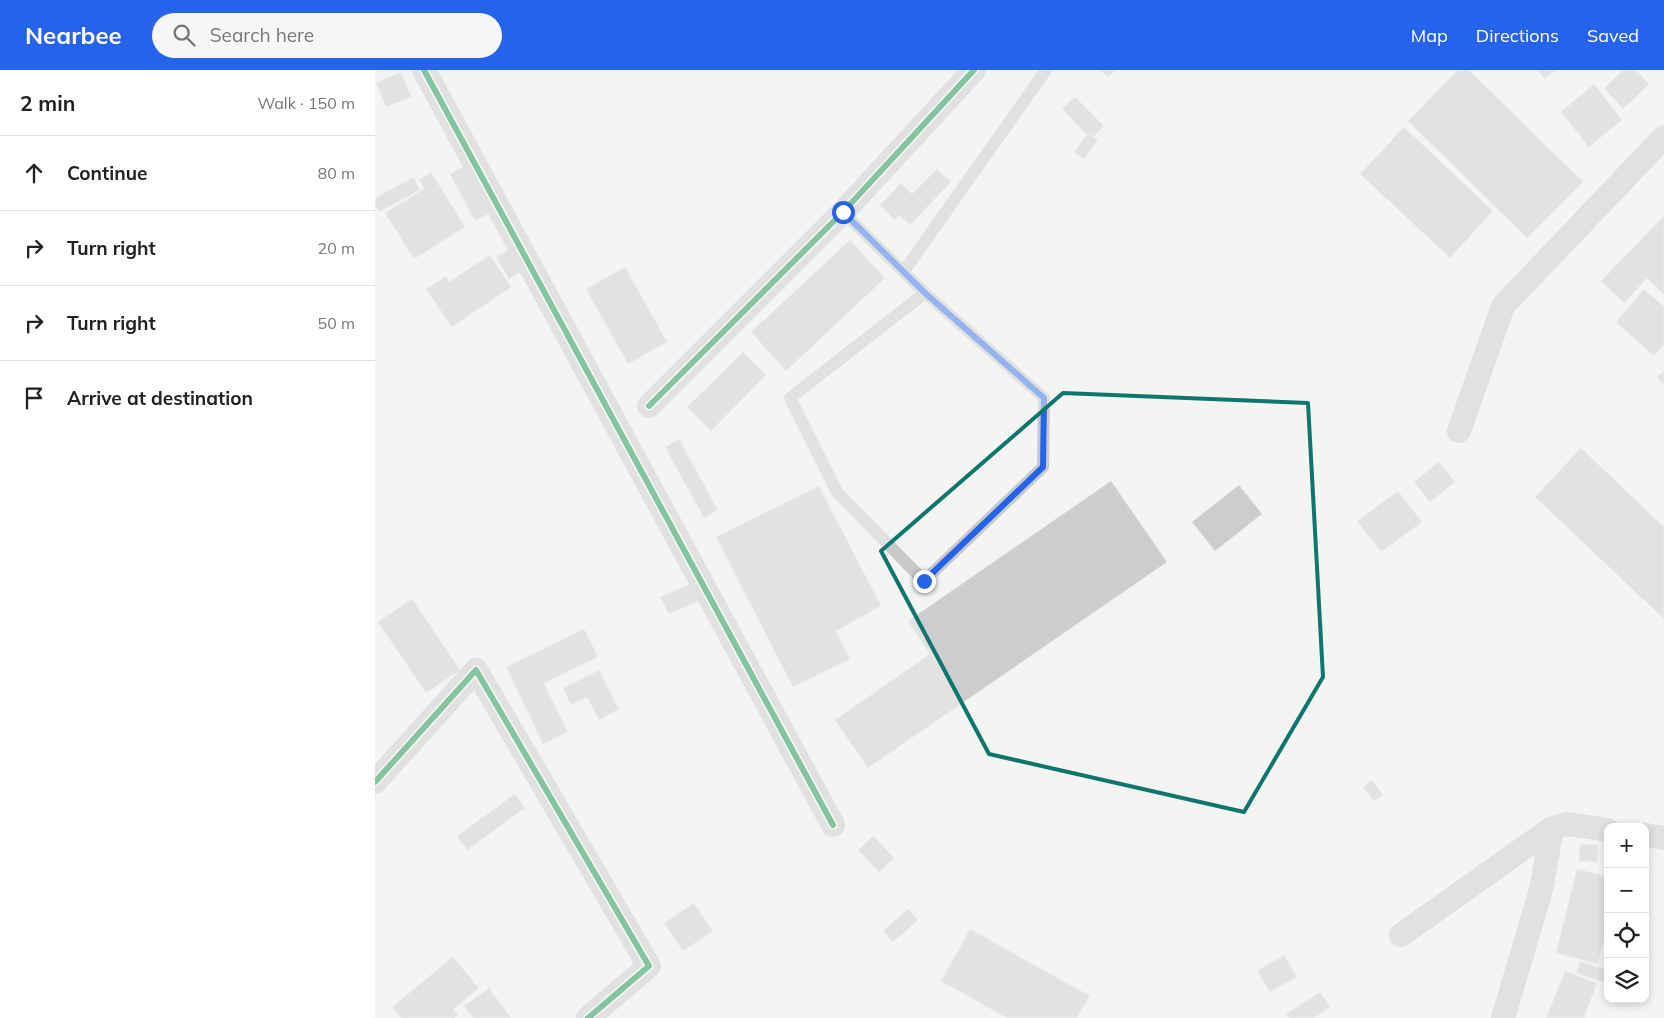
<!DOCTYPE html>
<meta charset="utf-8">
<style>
:root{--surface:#fff;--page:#f6f6f6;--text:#222;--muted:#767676;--line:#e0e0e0;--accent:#2563eb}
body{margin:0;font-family:Mulish,sans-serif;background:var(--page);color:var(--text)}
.controls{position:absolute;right:15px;bottom:15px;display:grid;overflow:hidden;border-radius:10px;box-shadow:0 2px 8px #0003}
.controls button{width:45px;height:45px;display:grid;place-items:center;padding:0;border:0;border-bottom:1px solid var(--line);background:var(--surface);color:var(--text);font:25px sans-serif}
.stop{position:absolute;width:15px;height:15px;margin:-11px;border:4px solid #2563eb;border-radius:50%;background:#fff}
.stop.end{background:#2563eb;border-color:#fff;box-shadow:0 1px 5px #0008}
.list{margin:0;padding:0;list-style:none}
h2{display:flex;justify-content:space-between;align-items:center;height:65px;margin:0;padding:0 20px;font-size:21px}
h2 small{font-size:16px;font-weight:400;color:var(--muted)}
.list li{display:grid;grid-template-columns:32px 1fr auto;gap:15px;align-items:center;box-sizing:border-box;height:75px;padding:0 20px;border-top:1px solid var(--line)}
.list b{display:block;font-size:19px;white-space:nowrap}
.list em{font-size:16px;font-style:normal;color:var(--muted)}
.icon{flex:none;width:28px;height:28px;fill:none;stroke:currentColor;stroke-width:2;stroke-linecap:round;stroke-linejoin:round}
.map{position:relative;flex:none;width:1289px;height:948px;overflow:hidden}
header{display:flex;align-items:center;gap:30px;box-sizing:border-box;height:70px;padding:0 25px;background:var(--accent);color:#fff}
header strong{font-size:24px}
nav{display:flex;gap:28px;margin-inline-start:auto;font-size:18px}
.search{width:350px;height:45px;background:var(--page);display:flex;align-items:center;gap:12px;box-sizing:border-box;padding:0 18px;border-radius:28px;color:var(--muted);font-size:19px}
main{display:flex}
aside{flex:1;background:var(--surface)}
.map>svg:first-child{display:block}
.building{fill:#cccdce;stroke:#e3e3e2}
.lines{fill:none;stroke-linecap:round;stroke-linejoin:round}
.lane{stroke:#c8c9ca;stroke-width:12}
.street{stroke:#c8c9ca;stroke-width:24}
.cycleway-casing{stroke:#fff;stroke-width:9}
.cycleway{stroke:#00873e;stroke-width:6}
.route{stroke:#2563eb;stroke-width:6}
.marked{fill:none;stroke:#0f766e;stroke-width:4;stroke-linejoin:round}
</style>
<header>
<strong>Nearbee</strong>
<div class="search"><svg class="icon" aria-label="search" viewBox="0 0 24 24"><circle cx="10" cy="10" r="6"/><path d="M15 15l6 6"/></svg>Search here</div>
<nav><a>Map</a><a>Directions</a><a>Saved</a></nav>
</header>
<main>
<aside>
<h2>2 min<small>Walk · 150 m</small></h2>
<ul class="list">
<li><svg class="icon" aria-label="ahead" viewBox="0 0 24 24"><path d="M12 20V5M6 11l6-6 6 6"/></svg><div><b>Continue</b></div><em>80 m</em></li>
<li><svg class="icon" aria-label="right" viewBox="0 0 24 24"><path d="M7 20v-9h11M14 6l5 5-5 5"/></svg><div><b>Turn right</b></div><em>20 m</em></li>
<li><svg class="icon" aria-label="right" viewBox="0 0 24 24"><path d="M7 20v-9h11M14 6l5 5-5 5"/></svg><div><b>Turn right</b></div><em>50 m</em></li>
<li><svg class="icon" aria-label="arrive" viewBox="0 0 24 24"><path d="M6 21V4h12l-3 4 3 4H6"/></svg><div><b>Arrive at destination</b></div></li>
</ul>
</aside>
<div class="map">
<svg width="1289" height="948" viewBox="0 0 1289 948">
<rect width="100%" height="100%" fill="#f4f4f3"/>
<path class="building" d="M 724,0 L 740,0 L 734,7 Z
M 1083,0 L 1094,0 L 1208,112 L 1152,168 L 1033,51 Z
M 1162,0 L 1181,0 L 1170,9 Z
M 1248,0 L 1261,0 L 1274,14 L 1248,39 L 1229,18 Z
M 26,2 L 36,27 L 11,37 L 1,13 Z
M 1219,14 L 1247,50 L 1214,77 L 1186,42 Z
M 700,27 L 729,56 L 716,69 L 687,39 Z
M 1029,57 L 1118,141 L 1075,188 L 985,104 Z
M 713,63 L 723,70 L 709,89 L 699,82 Z
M 91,95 L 117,142 L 100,151 L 75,104 Z
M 562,99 L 576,112 L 535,155 L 524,145 L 520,150 L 505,135 L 526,113 L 537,124 Z
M 56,102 L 90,157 L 39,189 L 10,143 L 49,119 L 44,110 Z
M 39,107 L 45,120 L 4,142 L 0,134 L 0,128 Z
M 1289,146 L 1289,225 L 1272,208 L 1249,233 L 1226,211 Z
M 475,170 L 510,208 L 411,301 L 376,262 Z
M 133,180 L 146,202 L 134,209 L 121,187 Z
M 115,185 L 136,217 L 77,257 L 51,219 L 71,206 L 74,212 Z
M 250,197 L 292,272 L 253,294 L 211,219 Z
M 1269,219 L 1289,237 L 1289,275 L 1279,286 L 1241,252 Z
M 368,282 L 391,305 L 336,361 L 312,337 Z
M 1289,301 L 1289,315 L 1282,307 Z
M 304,369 L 343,440 L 329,448 L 290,377 Z
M 1206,378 L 1289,457 L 1289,549 L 1160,427 Z
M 1064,392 L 1080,412 L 1055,432 L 1039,412 Z
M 736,411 L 792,492 L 493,698 L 460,650 L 555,584 L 533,551 Z
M 864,415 L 887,444 L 840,481 L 817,452 Z
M 444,416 L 506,536 L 461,561 L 475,589 L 418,617 L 341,467 Z
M 1023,421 L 1047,452 L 1006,482 L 982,451 Z
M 315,514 L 323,531 L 294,544 L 285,527 Z
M 37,529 L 85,600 L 51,623 L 3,552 Z
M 209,559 L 223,587 L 169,613 L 193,662 L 168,674 L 131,597 Z
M 224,600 L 244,639 L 224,650 L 212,627 L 196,635 L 188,618 Z
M 997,710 L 1008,725 L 999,731 L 988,717 Z
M 140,724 L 150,738 L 92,780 L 82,766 Z
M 498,766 L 519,788 L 504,802 L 483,780 Z
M 1205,774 L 1223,775 L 1222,792 L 1204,791 Z
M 1202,799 L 1233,807 L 1233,853 L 1223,894 L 1181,883 Z
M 319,833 L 338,861 L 308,881 L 289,853 Z
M 533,839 L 543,850 L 518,872 L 508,861 Z
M 595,859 L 715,926 L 702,948 L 632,948 L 566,911 Z
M 909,885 L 922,907 L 895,922 L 882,901 Z
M 78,887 L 104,918 L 78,939 L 83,945 L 79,948 L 26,948 L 17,937 Z
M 1205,891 L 1232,900 L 1228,912 L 1201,903 Z
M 1190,901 L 1222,913 L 1209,948 L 1171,948 Z
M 114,918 L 136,948 L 98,948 L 89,936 Z
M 945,922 L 955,937 L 939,948 L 914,948 L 911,944 Z"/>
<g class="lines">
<path class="lane" d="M 468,142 L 550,223 L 669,328 L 668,397 L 549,511 L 462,422 L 415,328 L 550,223
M 529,201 L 671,0"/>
<path class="street" d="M 49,0 L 458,755
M 274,336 L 468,142 L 599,0
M 1084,361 L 1128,236 L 1289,67
M 0,712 L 101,600 L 274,896 L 213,948
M 1270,765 L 1289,768
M 1026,865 L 1177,758 L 1192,754 L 1233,760
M 1128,948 L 1166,820 L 1177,758"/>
<defs>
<path id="cycleway" d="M 49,0 L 458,755
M 274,336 L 468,142 L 599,0
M 0,712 L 101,600 L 274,896 L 213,948"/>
</defs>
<use href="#cycleway" class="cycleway-casing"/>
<use href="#cycleway" class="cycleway"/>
</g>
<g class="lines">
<path class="route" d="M 468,142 L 550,223 L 669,328 L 668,397 L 549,511"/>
</g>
<path d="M0 0H1289V948H0ZM 688,323 L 933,333 L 948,607 L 869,742 L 614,684 L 506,481 Z" fill="#f4f4f3" fill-opacity=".55" fill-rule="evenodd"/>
<path class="marked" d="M 688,323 L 933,333 L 948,607 L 869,742 L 614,684 L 506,481 Z"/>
</svg>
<div class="controls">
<button>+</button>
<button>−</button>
<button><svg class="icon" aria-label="locate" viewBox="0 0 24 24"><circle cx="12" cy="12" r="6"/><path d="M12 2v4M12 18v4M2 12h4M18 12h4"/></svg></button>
<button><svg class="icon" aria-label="layers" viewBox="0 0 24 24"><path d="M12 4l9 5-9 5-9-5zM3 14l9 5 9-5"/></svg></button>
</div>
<div class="stop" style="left:468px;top:142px"></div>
<div class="stop end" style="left:549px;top:511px"></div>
</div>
</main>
